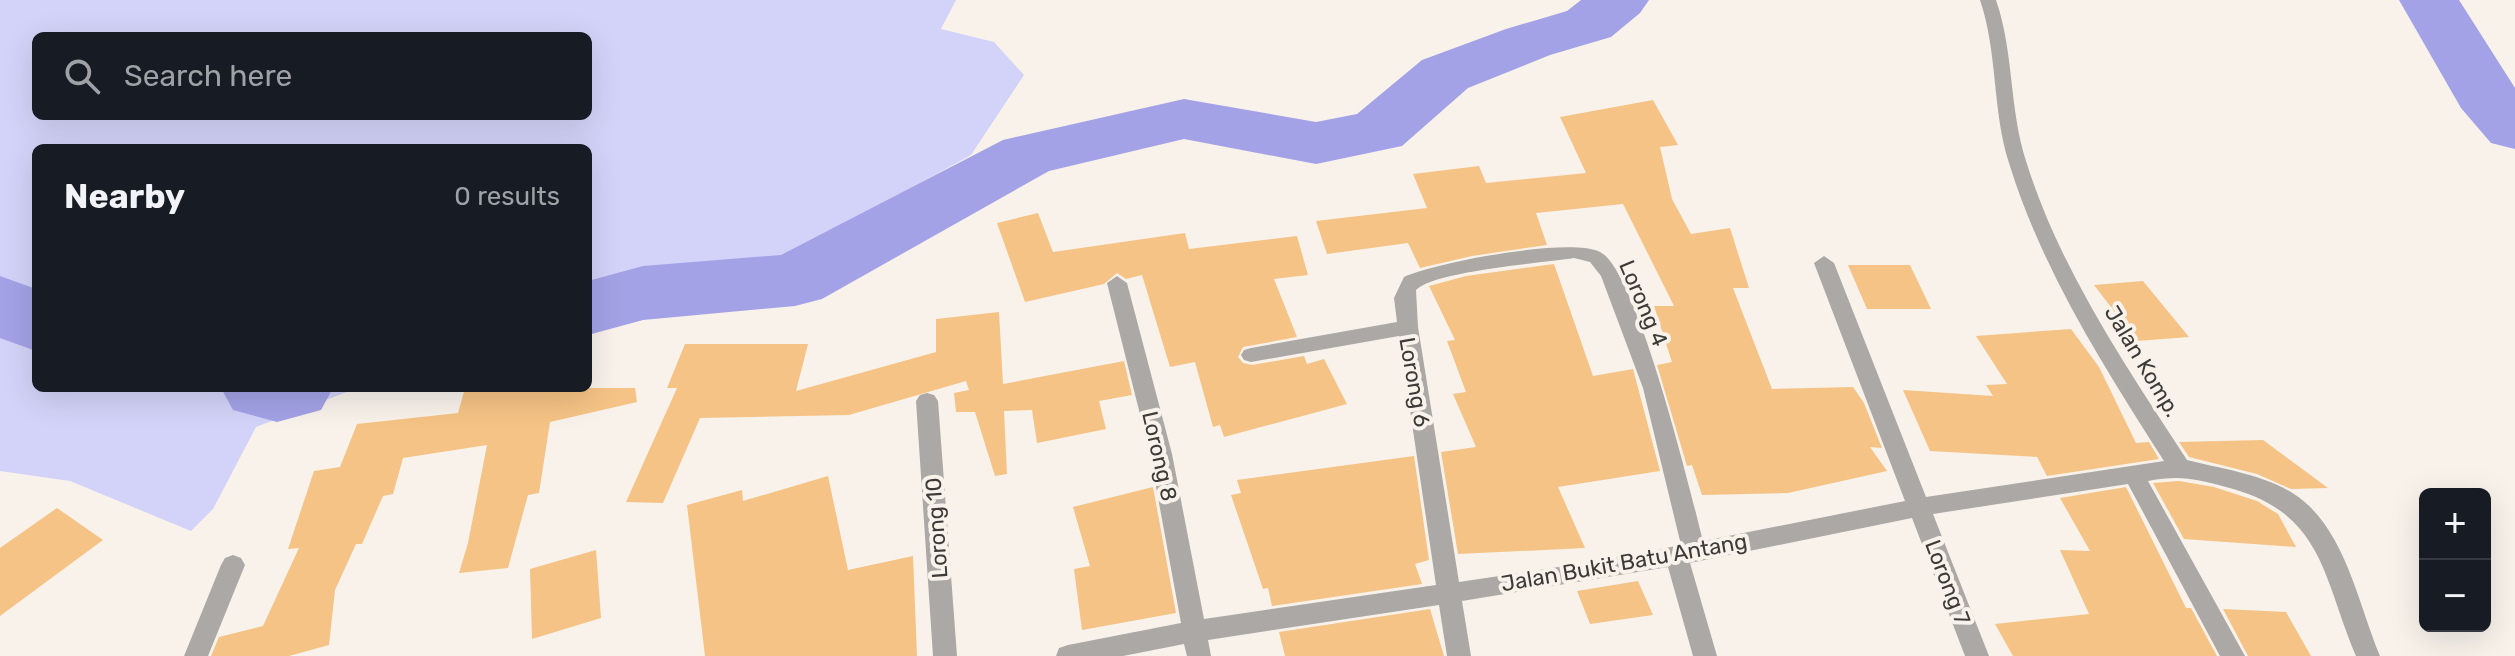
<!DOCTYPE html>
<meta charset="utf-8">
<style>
:root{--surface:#171b24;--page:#242831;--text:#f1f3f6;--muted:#9ea1a6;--line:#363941}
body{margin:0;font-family:Rubik,sans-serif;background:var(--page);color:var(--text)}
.controls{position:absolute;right:24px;bottom:24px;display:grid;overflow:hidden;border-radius:12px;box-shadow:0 8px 32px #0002}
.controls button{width:72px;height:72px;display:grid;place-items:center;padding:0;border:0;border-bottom:2px solid var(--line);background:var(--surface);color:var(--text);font:40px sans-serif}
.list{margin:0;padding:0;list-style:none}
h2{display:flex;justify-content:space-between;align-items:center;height:104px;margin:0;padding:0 32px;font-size:34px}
h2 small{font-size:26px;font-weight:400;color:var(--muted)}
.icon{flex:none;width:44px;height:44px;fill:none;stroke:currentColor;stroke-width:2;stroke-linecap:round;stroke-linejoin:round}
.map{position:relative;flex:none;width:2515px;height:656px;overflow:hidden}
.search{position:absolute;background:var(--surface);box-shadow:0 8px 32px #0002;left:32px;top:32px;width:560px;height:88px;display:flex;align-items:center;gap:20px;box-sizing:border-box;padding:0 28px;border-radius:12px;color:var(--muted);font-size:30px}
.panel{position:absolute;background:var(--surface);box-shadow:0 8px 32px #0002;left:32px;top:144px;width:560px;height:248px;border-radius:12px}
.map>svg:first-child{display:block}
.green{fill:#d3d3f9;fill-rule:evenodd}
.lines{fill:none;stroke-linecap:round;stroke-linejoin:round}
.river{fill:#a3a2e6;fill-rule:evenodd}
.building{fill:#f5c385}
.minor{fill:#aba8a5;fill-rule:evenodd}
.labels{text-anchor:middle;stroke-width:8;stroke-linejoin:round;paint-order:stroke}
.street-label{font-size:22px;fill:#3d3b38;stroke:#f8f2eb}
</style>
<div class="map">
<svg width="2515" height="656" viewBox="0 0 2515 656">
<rect width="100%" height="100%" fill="#f8f2eb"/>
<path class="green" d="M 0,0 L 956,0 L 941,29 L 994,42 L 1024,75 L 971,155 L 864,214 L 783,267 L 630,284 L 588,300 L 588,148 L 36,148 L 36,388 L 357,388 L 256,427 L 213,509 L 191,531 L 70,481 L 0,471 ZM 36,36 L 588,36 L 588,116 L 36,116 Z"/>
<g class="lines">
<path class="river" d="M 1581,0 L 1649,0 L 1640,13 L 1611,37 L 1550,55 L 1468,88 L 1402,146 L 1316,164 L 1184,139 L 1049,171 L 822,299 L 795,306 L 643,320 L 588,335 L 588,281 L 643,266 L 781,255 L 1003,140 L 1184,99 L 1316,122 L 1357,114 L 1422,60 L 1506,29 L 1567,11 Z
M 2399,0 L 2459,0 L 2515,88 L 2515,149 L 2491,143 L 2461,108 Z
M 0,276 L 36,289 L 36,351 L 0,338 Z
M 221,388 L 333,388 L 321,410 L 277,422 L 233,410 Z"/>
</g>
<path class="building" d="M 1653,100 L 1678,145 L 1660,147 L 1672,199 L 1691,234 L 1730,228 L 1749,288 L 1733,288 L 1772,389 L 1853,387 L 1864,403 L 1882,448 L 1870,447 L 1887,471 L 1788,493 L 1702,495 L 1692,465 L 1687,466 L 1657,365 L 1672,362 L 1654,306 L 1674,306 L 1623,204 L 1536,213 L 1547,245 L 1472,256 L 1420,268 L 1408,243 L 1327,254 L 1316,221 L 1427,208 L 1413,174 L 1479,166 L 1486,183 L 1586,173 L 1560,117 Z
M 1038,213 L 1053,252 L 1185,233 L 1189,249 L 1297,236 L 1308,275 L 1274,279 L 1297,337 L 1243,347 L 1238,357 L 1243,363 L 1252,365 L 1304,356 L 1307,364 L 1324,359 L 1347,404 L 1224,437 L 1220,425 L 1213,427 L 1195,362 L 1170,367 L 1142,275 L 1126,279 L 1117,273 L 1104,284 L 1025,302 L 997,223 Z
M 1554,264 L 1593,376 L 1633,369 L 1660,471 L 1558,487 L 1585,548 L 1458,554 L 1441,452 L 1476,447 L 1453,394 L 1466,392 L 1447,341 L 1455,340 L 1429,286 L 1466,276 Z
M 1848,265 L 1910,265 L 1931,309 L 1867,309 Z
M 2143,281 L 2189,337 L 2137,341 L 2094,285 Z
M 999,312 L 1003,384 L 1124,361 L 1132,395 L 1099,401 L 1106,429 L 1037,443 L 1032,410 L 1004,411 L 1007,474 L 995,476 L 975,412 L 956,412 L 954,393 L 969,390 L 966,381 L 849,415 L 700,418 L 663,503 L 626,502 L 677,388 L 667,388 L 685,344 L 808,344 L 796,391 L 936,352 L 936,319 Z
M 2071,329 L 2099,367 L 2136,443 L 2149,442 L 2159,459 L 2047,476 L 2037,457 L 1930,451 L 1903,390 L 1993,396 L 1986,385 L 2007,384 L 1976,336 Z
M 465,388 L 635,388 L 637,402 L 550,422 L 539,493 L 528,495 L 508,568 L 459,573 L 468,543 L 487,445 L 403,458 L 393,494 L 383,496 L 362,544 L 356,544 L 335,590 L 329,645 L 289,656 L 211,656 L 219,637 L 263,626 L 299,548 L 288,549 L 314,471 L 340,467 L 357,424 L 458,413 Z
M 2263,440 L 2328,488 L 2291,489 L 2257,474 L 2189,457 L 2179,442 Z
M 1414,456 L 1429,560 L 1415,564 L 1422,584 L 1272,606 L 1268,588 L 1263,589 L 1231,495 L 1241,493 L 1237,480 Z
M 828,476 L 848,570 L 913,556 L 917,656 L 705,656 L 687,505 L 742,490 L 743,501 Z
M 2179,481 L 2214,487 L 2257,501 L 2278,514 L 2296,547 L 2184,539 L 2153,483 Z
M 1153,487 L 1176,613 L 1082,630 L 1074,569 L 1090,566 L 1073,507 Z
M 2126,487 L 2186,608 L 2191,608 L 2217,656 L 2013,656 L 1995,624 L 2089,614 L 2060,550 L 2090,551 L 2060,498 Z
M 57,508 L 103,540 L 0,616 L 0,548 Z
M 596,550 L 601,618 L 532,639 L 530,569 Z
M 1638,581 L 1653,615 L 1590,624 L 1577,591 Z
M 1430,609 L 1444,656 L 1285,656 L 1279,632 Z
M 2223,609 L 2286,612 L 2311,656 L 2248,656 Z"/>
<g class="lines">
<path class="minor" d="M 1980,0 L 1996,0 C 2014,52 2009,108 2026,161 C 2060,270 2126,366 2187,460 C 2222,469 2263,474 2294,494 C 2345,527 2358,604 2380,656 L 2356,656 C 2322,576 2324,512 2226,487 C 2195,479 2181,475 2148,481 L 2245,656 L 2220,656 L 2128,484 L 1933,514 L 1989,656 L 1965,656 L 1912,518 L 1690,563 L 1717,656 L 1693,656 L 1668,567 L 1462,601 L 1471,656 L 1447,656 L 1439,605 L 1208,640 L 1211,656 L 1187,656 L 1184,644 L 1123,656 L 1056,656 L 1059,648 L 1068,645 L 1181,623 L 1150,454 L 1107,283 L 1117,276 L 1127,283 L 1172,454 L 1204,619 L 1436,585 L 1399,336 L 1251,362 L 1244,360 L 1241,355 L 1244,350 L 1251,348 L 1397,322 L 1394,298 L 1404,277 C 1437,262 1569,237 1600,252 C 1637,269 1691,494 1703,541 L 1905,501 L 1814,263 L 1824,256 L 1834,263 L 1926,497 L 2164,461 C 2104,367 2042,270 2009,163 C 1992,110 1998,53 1980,0 ZM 1574,258 L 1590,262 L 1601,276 L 1643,388 L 1681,545 L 1605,560 L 1459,582 L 1418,327 L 1416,290 C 1434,271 1543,263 1574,258 Z
M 927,393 L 934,395 L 938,401 L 957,656 L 933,656 L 916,401 L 920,395 Z
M 233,555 L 241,558 L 245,565 L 208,656 L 184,656 L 221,565 L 225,558 Z"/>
</g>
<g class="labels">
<g class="street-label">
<text transform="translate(1644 303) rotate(67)" y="8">Lorong 4</text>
<text transform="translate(2143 361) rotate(59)" y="8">Jalan Komp.</text>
<text transform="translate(1415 382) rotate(80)" y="8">Lorong 6</text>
<text transform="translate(1160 456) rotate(77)" y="8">Lorong 8</text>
<text transform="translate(936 528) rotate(-94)" y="8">Lorong 10</text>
<text transform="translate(1624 562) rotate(-10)" y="8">Jalan Bukit Batu Antang</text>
<text transform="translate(1948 582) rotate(69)" y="8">Lorong 7</text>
</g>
</g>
</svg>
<div class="controls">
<button>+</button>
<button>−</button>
</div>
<div class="search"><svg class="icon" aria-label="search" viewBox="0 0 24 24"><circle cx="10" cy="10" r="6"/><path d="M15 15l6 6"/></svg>Search here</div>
<section class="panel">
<h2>Nearby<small>0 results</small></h2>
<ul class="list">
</ul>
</section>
</div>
